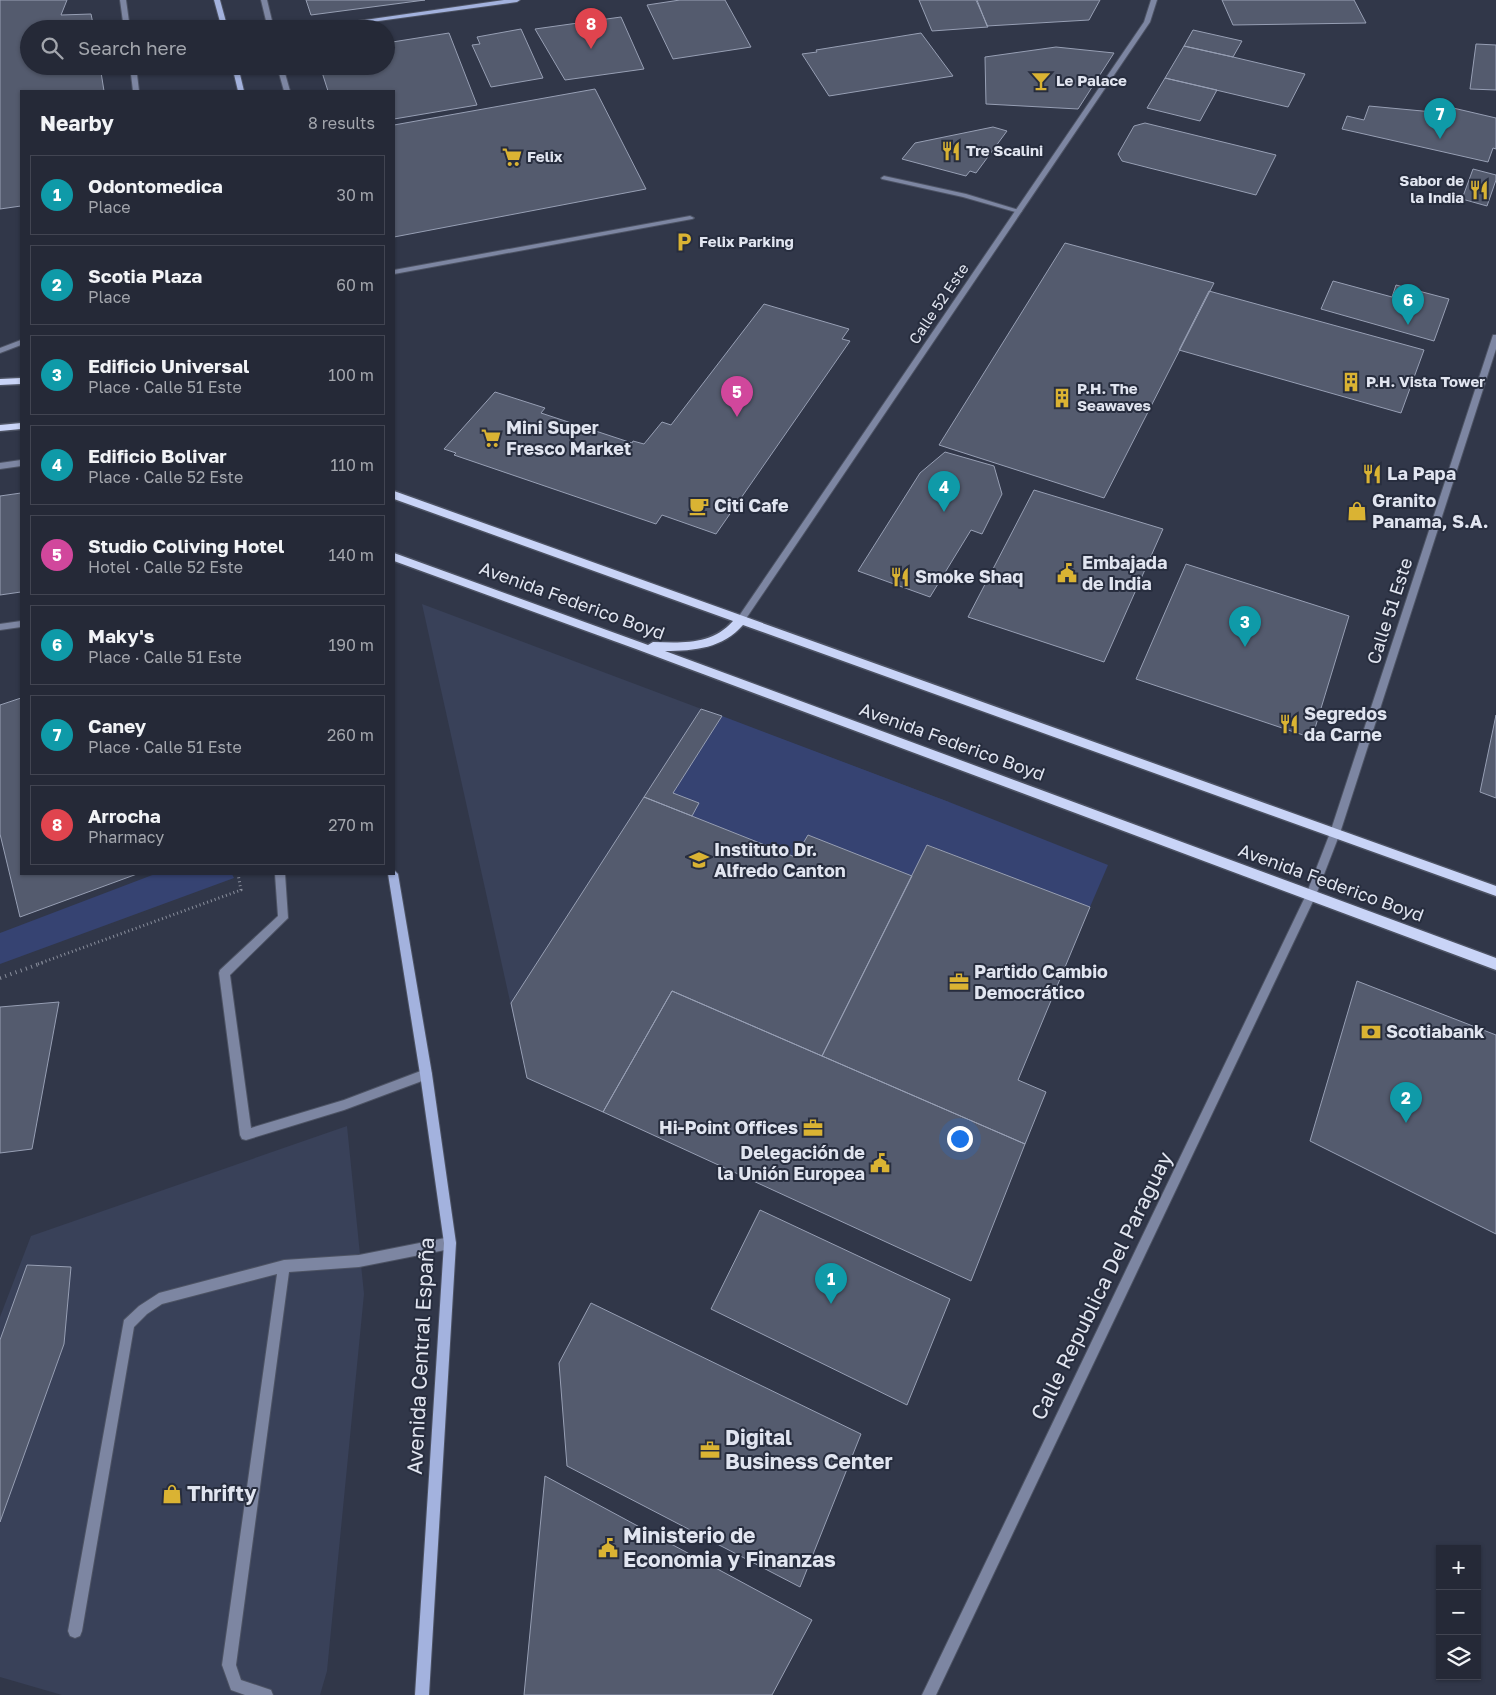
<!DOCTYPE html>
<meta charset="utf-8">
<style>
:root{--surface:#252937;--page:#2d313f;--text:#f1f3f6;--muted:#a3a6ad;--line:#424552;--accent:#1a73e8}
body{margin:0;font-family:"Golos Text",sans-serif;background:var(--page);color:var(--text)}
.controls{position:absolute;right:15px;bottom:15px;display:grid;overflow:hidden;border-radius:0px;box-shadow:0 1px 4px #0004}
.controls button{width:45px;height:45px;display:grid;place-items:center;padding:0;border:0;border-bottom:1px solid var(--line);background:var(--surface);color:var(--text);font:25px sans-serif}
.you{position:absolute;left:959px;top:1138px;width:18px;height:18px;margin:-12px;border:4px solid #fff;border-radius:50%;background:#1a73e8;box-shadow:0 0 0 8px #1a73e833}
.badge{display:grid;place-items:center;width:32px;height:32px;border-radius:50%;background:var(--accent);color:#fff;font-size:16px;font-weight:700}
.pin{position:absolute;translate:-50% -41px;filter:drop-shadow(0 1px 2px #0008)}
.pin::after{content:'';position:absolute;top:26px;width:18px;height:15px;background:inherit;clip-path:polygon(0 0,100% 0,50% 100%)}
.list{margin:0;padding:0;list-style:none}
h2{display:flex;justify-content:space-between;align-items:center;height:65px;margin:0;padding:0 20px;font-size:21px}
h2 small{font-size:16px;font-weight:400;color:var(--muted)}
.list li{display:grid;grid-template-columns:32px 1fr auto;gap:15px;align-items:center;box-sizing:border-box;height:80px;margin:0 10px 10px;padding:0 10px;border:1px solid var(--line);border-radius:0px}
.list b{display:block;font-size:19px;white-space:nowrap}
.list p{margin:0;font-size:16px;white-space:nowrap;color:var(--muted)}
.list em{font-size:16px;font-style:normal;color:var(--muted)}
.icon{flex:none;width:28px;height:28px;fill:none;stroke:currentColor;stroke-width:2;stroke-linecap:round;stroke-linejoin:round}
.map{position:relative;flex:none;width:1496px;height:1695px;overflow:hidden}
.search{position:absolute;background:var(--surface);box-shadow:0 1px 4px #0004;left:20px;top:20px;width:375px;height:55px;display:flex;align-items:center;gap:12px;box-sizing:border-box;padding:0 18px;border-radius:28px;color:var(--muted);font-size:19px}
.panel{position:absolute;background:var(--surface);box-shadow:0 1px 4px #0004;left:20px;top:90px;width:375px;height:785px;border-radius:0px}
.map>svg:first-child{display:block}
.built{fill:#394159}
.green{fill:#364372}
.building{fill:#545b6e;stroke:#979fb4}
.lines{fill:none;stroke-linecap:round;stroke-linejoin:round}
.lane-casing{stroke:#4d5364;stroke-width:2}
.street-casing{stroke:#4d5364;stroke-width:2}
.secondary-casing{stroke:#4d5364;stroke-width:2}
.primary-casing{stroke:#4d5364;stroke-width:3}
.path-far1{stroke:#8a8f9d;stroke-width:3;stroke-dasharray:1 3;stroke-linecap:butt}
.path{stroke:#8a8f9d;stroke-width:4;stroke-dasharray:1 4.5;stroke-linecap:butt}
.lane{fill:#7d86a2;fill-rule:evenodd}
.street{fill:#7d86a2;fill-rule:evenodd}
.secondary{fill:#a3b2de;fill-rule:evenodd}
.primary{fill:#c9d4f7;fill-rule:evenodd}
.labels{text-anchor:middle;stroke-width:4;stroke-linejoin:round;paint-order:stroke}
.far-poi-label{font-size:15px;font-weight:bold;fill:#e1e5f0;stroke:#272d3e;text-anchor:start}
.far-street-label{font-size:15px;fill:#e1e5f0;stroke:#272d3e}
.poi-label{font-size:18px;font-weight:bold;fill:#e1e5f0;stroke:#272d3e;text-anchor:start}
.street-label{font-size:18px;fill:#e1e5f0;stroke:#272d3e}
.near-street-label{font-size:21px;fill:#e1e5f0;stroke:#272d3e}
.near-poi-label{font-size:21px;font-weight:bold;fill:#e1e5f0;stroke:#272d3e;text-anchor:start}
</style>
<div class="map">
<svg width="1496" height="1695" viewBox="0 0 1496 1695">
<rect width="100%" height="100%" fill="#313749"/>
<path class="built" d="M 422,604 L 949,802 L 822,1056 L 672,991 L 603,1112 L 527,1078 Z
M 347,1126 L 364,1294 L 327,1671 L 320,1695 L 62,1695 L 0,1677 L 0,1317 L 31,1236 Z"/>
<path class="green" d="M 722,716 L 949,802 L 1108,865 L 1090,907 L 928,845 L 912,876 L 808,835 L 795,857 L 692,816 L 699,803 L 673,793 Z
M 155,874 L 232,874 L 234,878 L 0,964 L 0,933 Z"/>
<path class="building" d="M 0,0 L 67,0 L 61,15 L 91,14 L 94,29 L 29,29 L 29,66 L 100,66 L 104,91 L 21,91 L 21,206 L 0,209 Z
M 306,0 L 425,0 L 311,15 Z
M 680,0 L 725,0 L 751,47 L 673,59 L 647,5 Z
M 919,0 L 976,0 L 988,27 L 932,31 Z
M 977,0 L 1100,0 L 1089,20 L 987,26 Z
M 1222,0 L 1354,0 L 1366,23 L 1233,25 Z
M 621,17 L 644,69 L 565,80 L 535,29 Z
M 521,29 L 543,78 L 491,87 L 472,45 L 480,44 L 477,37 Z
M 1193,30 L 1242,41 L 1233,57 L 1184,46 Z
M 449,33 L 477,105 L 394,119 L 394,91 L 328,91 L 320,66 L 386,66 L 386,43 Z
M 921,33 L 953,76 L 829,96 L 802,54 L 817,52 L 816,50 Z
M 1476,44 L 1496,45 L 1496,90 L 1470,89 Z
M 1184,46 L 1233,57 L 1305,74 L 1288,107 L 1165,78 Z
M 1056,47 L 1114,53 L 1078,109 L 986,104 L 985,57 Z
M 1165,78 L 1217,90 L 1200,121 L 1147,108 Z
M 595,89 L 646,189 L 394,237 L 394,125 Z
M 1436,104 L 1496,118 L 1496,149 L 1493,148 L 1488,162 L 1342,129 L 1347,116 L 1364,120 L 1369,106 L 1433,112 Z
M 1145,123 L 1276,155 L 1256,195 L 1122,161 L 1118,154 L 1134,126 Z
M 993,127 L 1007,131 L 976,173 L 970,171 L 966,176 L 902,159 L 915,143 Z
M 1473,169 L 1496,175 L 1496,180 L 1487,206 L 1462,199 Z
M 1065,243 L 1214,283 L 1104,498 L 939,445 Z
M 1333,281 L 1392,297 L 1396,285 L 1449,299 L 1434,341 L 1321,309 Z
M 1209,291 L 1424,350 L 1401,413 L 1179,350 Z
M 764,304 L 849,329 L 842,339 L 850,341 L 716,534 L 662,515 L 656,524 L 454,455 L 456,453 L 444,449 L 495,392 L 545,408 L 541,413 L 632,443 L 633,441 L 644,444 L 662,422 L 671,425 Z
M 945,452 L 994,466 L 1002,494 L 982,534 L 971,530 L 930,597 L 858,571 L 920,473 Z
M 1034,490 L 1163,529 L 1104,662 L 968,617 Z
M 21,493 L 21,592 L 0,595 L 0,496 Z
M 1186,564 L 1349,616 L 1312,738 L 1136,679 Z
M 21,698 L 21,874 L 137,874 L 20,917 L 0,834 L 0,705 Z
M 701,709 L 722,716 L 673,793 L 699,803 L 692,816 L 644,797 Z
M 1496,715 L 1496,798 L 1480,792 Z
M 644,797 L 795,857 L 808,835 L 912,876 L 822,1056 L 672,991 L 603,1112 L 527,1078 L 511,1003 Z
M 927,845 L 1090,907 L 1018,1080 L 1046,1092 L 1025,1144 L 822,1056 Z
M 1357,981 L 1496,1035 L 1496,1234 L 1310,1141 Z
M 672,991 L 1025,1144 L 971,1281 L 603,1112 Z
M 59,1002 L 32,1149 L 0,1153 L 0,1007 Z
M 760,1210 L 950,1299 L 907,1405 L 711,1309 Z
M 27,1265 L 71,1267 L 64,1344 L 0,1522 L 0,1340 Z
M 591,1303 L 861,1434 L 800,1587 L 567,1466 L 559,1363 Z
M 545,1476 L 812,1620 L 772,1695 L 524,1695 Z"/>
<g class="lines">
<defs>
<path id="lane" d="M 120,0 L 126,0 L 130,29 L 124,29 Z
M 261,0 L 267,0 L 274,29 L 268,29 Z
M 130,66 L 136,66 L 139,91 L 133,91 Z
M 277,66 L 283,66 L 290,91 L 284,91 Z
M 884,176 L 966,194 L 1022,211 L 1019,213 L 963,197 L 882,179 L 881,178 Z
M 690,216 L 694,218 L 692,219 L 394,274 L 394,270 Z
M 21,340 L 21,345 L 0,353 L 0,348 Z
M 21,460 L 21,466 L 0,469 L 0,463 Z
M 21,621 L 21,627 L 0,630 L 0,624 Z
M 275,874 L 285,874 L 288,918 L 230,975 L 251,1128 L 344,1100 L 426,1069 L 430,1070 L 432,1074 L 430,1078 L 344,1110 L 246,1140 L 242,1139 L 240,1135 L 219,973 L 220,970 L 278,916 Z
M 450,1237 L 454,1239 L 456,1243 L 454,1247 L 450,1249 L 359,1267 L 289,1272 L 236,1665 L 241,1680 L 271,1690 L 273,1695 L 245,1695 L 231,1690 L 222,1665 L 277,1274 L 162,1304 L 147,1314 L 134,1327 L 82,1631 L 80,1636 L 75,1638 L 70,1636 L 68,1631 L 124,1320 L 139,1306 L 159,1293 L 284,1260 L 359,1255 Z"/>
<path id="street" d="M 1151,0 L 1157,0 L 1150,22 L 743,623 L 737,623 L 736,621 L 737,619 L 1144,22 Z
M 1493,335 L 1496,335 L 1496,349 L 1340,833 L 1316,895 L 936,1695 L 922,1695 L 1306,895 L 1330,833 Z"/>
<path id="secondary" d="M 214,0 L 220,0 L 228,29 L 222,29 Z
M 504,0 L 520,0 L 517,2 L 320,29 L 302,29 Z
M 232,66 L 238,66 L 244,91 L 238,91 Z
M 394,870 L 398,874 L 432,1074 L 456,1243 L 429,1695 L 415,1695 L 444,1243 L 420,1074 L 388,874 L 394,874 Z"/>
<path id="primary" d="M 21,378 L 21,384 L 0,385 L 0,379 Z
M 21,423 L 21,429 L 0,431 L 0,425 Z
M 394,491 L 1496,886 L 1496,896 L 743,625 C 723,648 695,651 665,651 L 1496,958 L 1496,970 L 636,649 L 394,561 L 394,553 L 648,645 L 653,642 C 682,643 712,645 733,621 L 394,499 Z"/>
</defs>
<use href="#lane" class="lane-casing"/>
<use href="#street" class="street-casing"/>
<use href="#secondary" class="secondary-casing"/>
<use href="#primary" class="primary-casing"/>
<path class="path-far1" d="M 38,964 L 241,890 L 238,874"/>
<path class="path" d="M 0,978 L 42,963"/>
<use href="#lane" class="lane"/>
<use href="#street" class="street"/>
<use href="#secondary" class="secondary"/>
<use href="#primary" class="primary"/>
</g>
<defs>
<symbol id="bar-bare" viewBox="-9 -9 18 18"><path d="M-6-5H6L.8 .8V4.5H3.5V6h-7V4.5H-.8V.8Z" fill="#dab333" stroke="#272d3e" stroke-width="2.5" paint-order="stroke"/></symbol>
<symbol id="restaurant-bare" viewBox="-9 -9 18 18"><path d="M-5-6h1v4h1v-4h1v4h1v-4h1v5L-1.5 .5V6h-2V.5L-5-1ZM5-6V6H3V1.5H1.5Q1.5-4 5-6Z" fill="#dab333" stroke="#272d3e" stroke-width="2.5" paint-order="stroke"/></symbol>
<symbol id="supermarket-bare" viewBox="-9 -9 18 18"><path d="M-6-5.5h2.5l.6 2H6L4.5 2H-2.5L-4.4-4H-6ZM-1.5 3.2a1.3 1.3 0 1 0 .1 0ZM3 3.2a1.3 1.3 0 1 0 .1 0Z" fill="#dab333" stroke="#272d3e" stroke-width="2.5" paint-order="stroke"/></symbol>
<symbol id="parking-bare" viewBox="-9 -9 18 18"><path d="M-3.5-5.5H1a3.5 3.5 0 0 1 0 7H-1V5.5H-3.5ZM-1-3.4V-.6H.8a1.4 1.4 0 0 0 0-2.8Z" fill="#dab333" stroke="#272d3e" stroke-width="2.5" paint-order="stroke"/></symbol>
<symbol id="building-bare" viewBox="-9 -9 18 18"><path d="M-4-6H4V6H1V3H-1V6H-4ZM-2.5-4.3h1.7v1.8h-1.7ZM.8-4.3h1.7v1.8H.8ZM-2.5-1h1.7V.8h-1.7ZM.8-1h1.7V.8H.8Z" fill="#dab333" stroke="#272d3e" stroke-width="2.5" paint-order="stroke"/></symbol>
<symbol id="cafe-bare" viewBox="-9 -9 18 18"><path d="M-5.5-4.5H6V0H3Q3 3.5 0 3.5H-2.5Q-5.5 3.5-5.5 0ZM3-3.2v2h1.7v-2ZM-6 4.5H4V6H-6Z" fill="#dab333" stroke="#272d3e" stroke-width="2.5" paint-order="stroke"/></symbol>
<symbol id="shop-bare" viewBox="-9 -9 18 18"><path d="M-5-2.5h2.3a2.7 3.5 0 0 1 5.4 0H5L5.5 6h-11ZM-1.5-2.5h3a1.5 2.3 0 0 0-3 0Z" fill="#dab333" stroke="#272d3e" stroke-width="2.5" paint-order="stroke"/></symbol>
<symbol id="civic-bare" viewBox="-9 -9 18 18"><path d="M-.6-6.5H3V-4.5H.6V-3L4-1V1h2V6H-6V1h2V-1L-.6-3ZM-1.2 2.5V6h2.4V2.5Z" fill="#dab333" stroke="#272d3e" stroke-width="2.5" paint-order="stroke"/></symbol>
<symbol id="school-bare" viewBox="-9 -9 18 18"><path d="M0-5L7-2L0 1L-7-2ZM-4 1L0 2.5L4 1V4Q0 6-4 4Z" fill="#dab333" stroke="#272d3e" stroke-width="2.5" paint-order="stroke"/></symbol>
<symbol id="office-bare" viewBox="-9 -9 18 18"><path d="M-6-3h4V-5.5h4V-3h4V5H-6ZM-1-4.5V-3h2v-1.5ZM-6 0V1H6V0Z" fill="#dab333" stroke="#272d3e" stroke-width="2.5" paint-order="stroke"/></symbol>
<symbol id="bank-bare" viewBox="-9 -9 18 18"><path d="M-6-4H6V4H-6ZM0-2.3a2.3 2.3 0 1 0 0 4.6a2.3 2.3 0 1 0 0-4.6Z" fill="#dab333" stroke="#272d3e" stroke-width="2.5" paint-order="stroke"/></symbol>
</defs>
<g fill-rule="evenodd">
<use href="#bar-bare" x="1027" y="67" width="28" height="28"/>
<use href="#restaurant-bare" x="937" y="137" width="28" height="28"/>
<use href="#supermarket-bare" x="498" y="143" width="28" height="28"/>
<use href="#restaurant-bare" x="1465" y="176" width="28" height="28"/>
<use href="#parking-bare" x="670" y="228" width="28" height="28"/>
<use href="#building-bare" x="1337" y="368" width="28" height="28"/>
<use href="#building-bare" x="1048" y="384" width="28" height="28"/>
<use href="#supermarket-bare" x="477" y="424" width="28" height="28"/>
<use href="#restaurant-bare" x="1358" y="460" width="28" height="28"/>
<use href="#cafe-bare" x="685" y="492" width="28" height="28"/>
<use href="#shop-bare" x="1343" y="497" width="28" height="28"/>
<use href="#civic-bare" x="1053" y="559" width="28" height="28"/>
<use href="#restaurant-bare" x="886" y="563" width="28" height="28"/>
<use href="#restaurant-bare" x="1275" y="710" width="28" height="28"/>
<use href="#school-bare" x="685" y="846" width="28" height="28"/>
<use href="#office-bare" x="945" y="968" width="28" height="28"/>
<use href="#bank-bare" x="1357" y="1018" width="28" height="28"/>
<use href="#office-bare" x="799" y="1114" width="28" height="28"/>
<use href="#civic-bare" x="866" y="1149" width="28" height="28"/>
<use href="#office-bare" x="696" y="1436" width="28" height="28"/>
<use href="#shop-bare" x="158" y="1480" width="28" height="28"/>
<use href="#civic-bare" x="594" y="1534" width="28" height="28"/>
</g>
<g class="labels">
<g class="far-poi-label">
<text x="1056" y="86">Le Palace</text>
<text x="966" y="156">Tre Scalini</text>
<text x="527" y="162">Felix</text>
<text x="1464" y="186" text-anchor="end">Sabor de<tspan x="1464" dy="17">la India</tspan></text>
<text x="699" y="247">Felix Parking</text>
<text x="1366" y="387">P.H. Vista Tower</text>
<text x="1077" y="394">P.H. The<tspan x="1077" dy="17">Seawaves</tspan></text>
</g>
<g class="far-street-label">
<text transform="translate(939 304) rotate(-56)" y="5">Calle 52 Este</text>
</g>
<g class="poi-label">
<text x="506" y="434">Mini Super<tspan x="506" dy="21">Fresco Market</tspan></text>
<text x="1387" y="480">La Papa</text>
<text x="1372" y="507">Granito<tspan x="1372" dy="21">Panama, S.A.</tspan></text>
<text x="714" y="512">Citi Cafe</text>
<text x="1082" y="569">Embajada<tspan x="1082" dy="21">de India</tspan></text>
<text x="915" y="583">Smoke Shaq</text>
<text x="1304" y="720">Segredos<tspan x="1304" dy="21">da Carne</tspan></text>
<text x="714" y="856">Instituto Dr.<tspan x="714" dy="21">Alfredo Canton</tspan></text>
<text x="974" y="978">Partido Cambio<tspan x="974" dy="21">Democrático</tspan></text>
<text x="1386" y="1038">Scotiabank</text>
<text x="798" y="1134" text-anchor="end">Hi-Point Offices</text>
<text x="865" y="1159" text-anchor="end">Delegación de<tspan x="865" dy="21">la Unión Europea</tspan></text>
</g>
<g class="street-label">
<text transform="translate(572 601) rotate(20)" y="6">Avenida Federico Boyd</text>
<text transform="translate(1390 611) rotate(-72)" y="6">Calle 51 Este</text>
<text transform="translate(952 742) rotate(20)" y="6">Avenida Federico Boyd</text>
<text transform="translate(1331 883) rotate(20)" y="6">Avenida Federico Boyd</text>
</g>
<g class="near-street-label">
<text transform="translate(1102 1286) rotate(-64)" y="7">Calle Republica Del Paraguay</text>
<text transform="translate(421 1356) rotate(-87)" y="7">Avenida Central España</text>
</g>
<g class="near-poi-label">
<text x="725" y="1445">Digital<tspan x="725" dy="24">Business Center</tspan></text>
<text x="187" y="1501">Thrifty</text>
<text x="623" y="1543">Ministerio de<tspan x="623" dy="24">Economia y Finanzas</tspan></text>
</g>
</g>
</svg>
<div class="controls">
<button>+</button>
<button>−</button>
<button><svg class="icon" aria-label="layers" viewBox="0 0 24 24"><path d="M12 4l9 5-9 5-9-5zM3 14l9 5 9-5"/></svg></button>
</div>
<div class="you"></div>
<div class="pin badge" style="left:831px;top:1304px;background:#0f9aa8">1</div>
<div class="pin badge" style="left:1406px;top:1123px;background:#0f9aa8">2</div>
<div class="pin badge" style="left:1245px;top:647px;background:#0f9aa8">3</div>
<div class="pin badge" style="left:944px;top:512px;background:#0f9aa8">4</div>
<div class="pin badge" style="left:737px;top:417px;background:#d1479c">5</div>
<div class="pin badge" style="left:1408px;top:325px;background:#0f9aa8">6</div>
<div class="pin badge" style="left:1440px;top:139px;background:#0f9aa8">7</div>
<div class="pin badge" style="left:591px;top:49px;background:#e0444e">8</div>
<div class="search"><svg class="icon" aria-label="search" viewBox="0 0 24 24"><circle cx="10" cy="10" r="6"/><path d="M15 15l6 6"/></svg>Search here</div>
<section class="panel">
<h2>Nearby<small>8 results</small></h2>
<ul class="list">
<li><span class="badge" style="background:#0f9aa8">1</span><div><b>Odontomedica</b><p>Place</p></div><em>30 m</em></li>
<li><span class="badge" style="background:#0f9aa8">2</span><div><b>Scotia Plaza</b><p>Place</p></div><em>60 m</em></li>
<li><span class="badge" style="background:#0f9aa8">3</span><div><b>Edificio Universal</b><p>Place · Calle 51 Este</p></div><em>100 m</em></li>
<li><span class="badge" style="background:#0f9aa8">4</span><div><b>Edificio Bolivar</b><p>Place · Calle 52 Este</p></div><em>110 m</em></li>
<li><span class="badge" style="background:#d1479c">5</span><div><b>Studio Coliving Hotel</b><p>Hotel · Calle 52 Este</p></div><em>140 m</em></li>
<li><span class="badge" style="background:#0f9aa8">6</span><div><b>Maky's</b><p>Place · Calle 51 Este</p></div><em>190 m</em></li>
<li><span class="badge" style="background:#0f9aa8">7</span><div><b>Caney</b><p>Place · Calle 51 Este</p></div><em>260 m</em></li>
<li><span class="badge" style="background:#e0444e">8</span><div><b>Arrocha</b><p>Pharmacy</p></div><em>270 m</em></li>
</ul>
</section>
</div>
